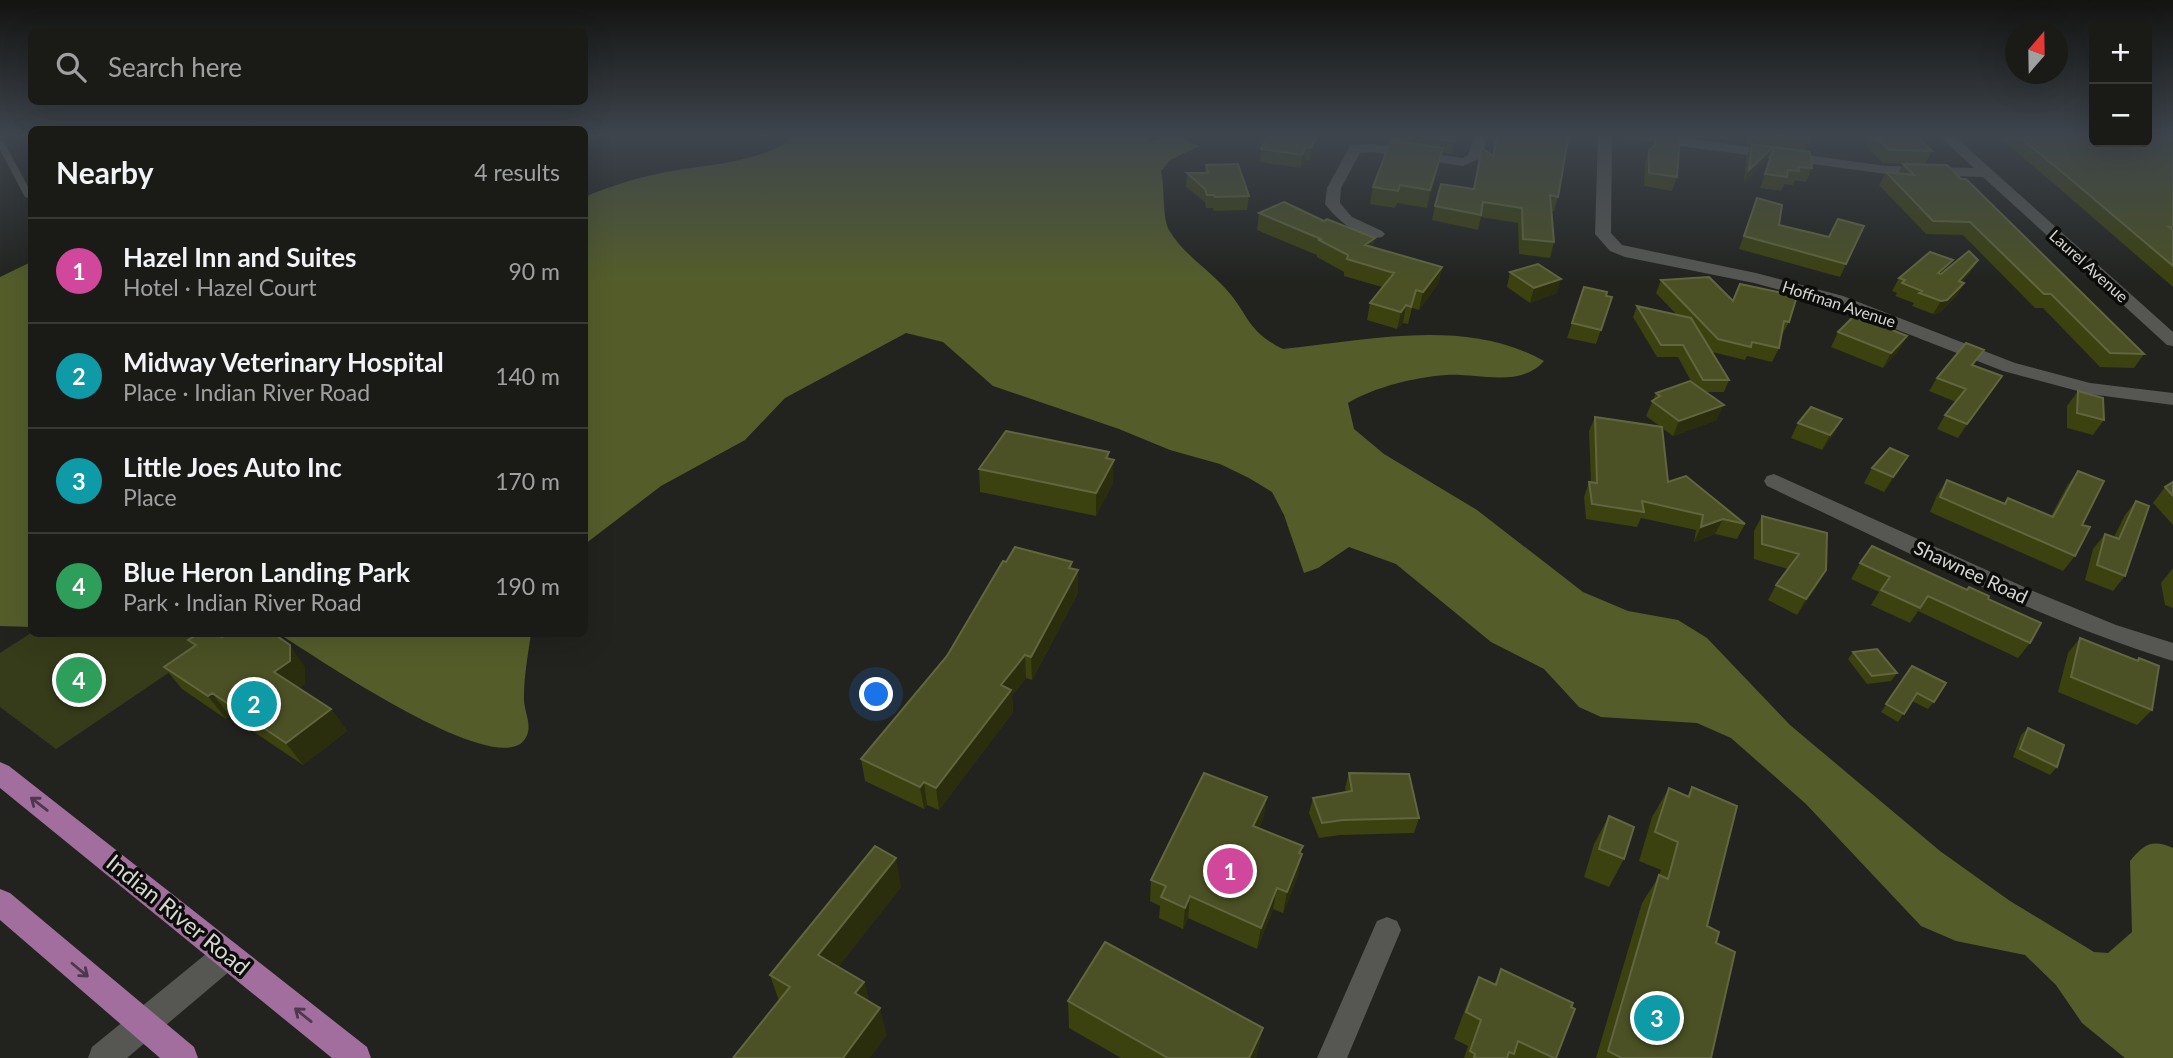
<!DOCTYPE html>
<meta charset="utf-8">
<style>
:root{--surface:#1a1a17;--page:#272724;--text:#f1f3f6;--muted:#9fa1a1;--line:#383836;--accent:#ea580c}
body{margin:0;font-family:Lato,sans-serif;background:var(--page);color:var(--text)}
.controls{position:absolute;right:21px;top:21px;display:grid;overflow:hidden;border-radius:10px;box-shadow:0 7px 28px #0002}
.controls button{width:63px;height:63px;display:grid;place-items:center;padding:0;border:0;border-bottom:2px solid var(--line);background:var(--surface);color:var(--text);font:35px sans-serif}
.compass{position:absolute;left:2005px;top:21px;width:63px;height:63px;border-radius:50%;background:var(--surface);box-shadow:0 7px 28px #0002;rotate:20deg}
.you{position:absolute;left:877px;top:695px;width:24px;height:24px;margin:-18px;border:5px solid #fff;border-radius:50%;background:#1a73e8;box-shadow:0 0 0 10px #1a73e833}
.badge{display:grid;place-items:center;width:46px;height:46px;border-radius:50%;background:var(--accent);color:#fff;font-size:23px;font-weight:700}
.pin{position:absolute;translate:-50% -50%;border:4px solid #fff;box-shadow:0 2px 7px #0006}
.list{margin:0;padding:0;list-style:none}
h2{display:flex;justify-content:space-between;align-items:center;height:91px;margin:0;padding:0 28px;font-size:30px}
h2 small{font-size:23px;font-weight:400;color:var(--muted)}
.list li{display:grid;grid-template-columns:46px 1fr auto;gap:21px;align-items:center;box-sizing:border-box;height:105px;padding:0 28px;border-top:2px solid var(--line)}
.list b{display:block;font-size:26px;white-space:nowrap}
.list p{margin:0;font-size:23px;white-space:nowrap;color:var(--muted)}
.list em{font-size:23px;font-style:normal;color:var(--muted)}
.icon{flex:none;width:38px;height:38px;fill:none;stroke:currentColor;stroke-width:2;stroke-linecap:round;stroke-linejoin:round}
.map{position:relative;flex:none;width:2173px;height:1058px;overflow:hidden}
.search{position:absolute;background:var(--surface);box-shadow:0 7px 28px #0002;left:28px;top:28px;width:560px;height:77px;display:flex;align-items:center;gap:18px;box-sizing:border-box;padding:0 24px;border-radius:10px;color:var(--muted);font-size:26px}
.panel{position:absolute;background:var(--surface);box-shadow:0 7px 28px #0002;left:28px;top:126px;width:560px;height:511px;border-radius:10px}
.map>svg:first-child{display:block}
.green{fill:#363c1a}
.water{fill:#545d2a}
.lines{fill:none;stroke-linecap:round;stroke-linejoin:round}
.lane{fill:#565753;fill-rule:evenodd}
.street{fill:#565753;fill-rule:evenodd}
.primary{fill:#a16e9e;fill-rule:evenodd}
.wall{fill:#3b410f}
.shaded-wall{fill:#2a2e0c}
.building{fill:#4b5124;stroke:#61663f;stroke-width:2}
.oneway{stroke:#4f384d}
.labels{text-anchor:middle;stroke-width:7;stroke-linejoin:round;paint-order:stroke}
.far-street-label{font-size:16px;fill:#d6d6d3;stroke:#0c0c0a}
.street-label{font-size:19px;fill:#d6d6d3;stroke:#0c0c0a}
.near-street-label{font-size:23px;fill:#d6d6d3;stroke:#0c0c0a}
</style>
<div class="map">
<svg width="2173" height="1058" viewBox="0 0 2173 1058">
<rect width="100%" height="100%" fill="#22231f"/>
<path class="green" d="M 31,633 L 226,634 L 56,749 L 0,707 L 0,653 Z"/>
<path class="water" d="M 795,134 L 1137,134 L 1151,141 L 1174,135 L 1199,146 L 1170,160 L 1161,171 C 1165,188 1162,217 1169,230 C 1182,253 1207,268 1225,288 C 1249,314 1246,331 1283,349 C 1368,340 1466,317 1544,361 C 1521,388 1477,373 1446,375 C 1416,377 1374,387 1348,403 L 1354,429 L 1384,454 L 1477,510 L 1583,592 L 1628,611 L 1678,620 L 1707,638 L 1790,725 L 1940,851 L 2010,901 L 2094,952 L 2108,953 L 2132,932 L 2130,861 C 2144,844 2152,839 2173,848 L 2173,1058 L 2125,1058 L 2082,1023 L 2056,985 L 2025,955 L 1956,941 L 1921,926 L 1806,804 L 1731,738 L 1697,723 L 1601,717 L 1579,707 L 1544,669 L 1491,642 L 1396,564 L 1349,547 L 1318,568 L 1304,573 L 1284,515 L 1272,492 L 1249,478 L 1220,464 L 1170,450 L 1119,429 L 993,386 L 943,342 L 906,333 L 785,398 L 745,440 L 661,486 L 585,544 L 585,197 C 607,187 633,179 657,174 C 695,165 769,164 795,134 Z
M 31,262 L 32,627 L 0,626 L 0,277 Z
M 279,634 L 531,634 C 528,654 524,676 524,697 C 523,711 534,726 525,739 C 497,782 312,654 279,634 Z"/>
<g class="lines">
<path class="lane" d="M 0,140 L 4,142 L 32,194 L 32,199 L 25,197 L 0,150 Z"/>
<path class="street" d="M 1475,134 L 1489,134 L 1481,158 L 1463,166 L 1372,152 L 1360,153 L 1341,188 L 1340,203 L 1352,217 L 1382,231 L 1385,234 L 1382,237 C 1362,242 1336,219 1325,204 L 1327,188 L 1350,146 L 1372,144 L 1462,158 L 1468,155 Z
M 1598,134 L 1612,134 L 1611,233 L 1622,245 L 1756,273 L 1843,296 L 2015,363 L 2090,383 L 2173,393 L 2173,405 L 2089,394 L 2003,371 L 1831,304 L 1754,283 L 1625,257 L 1610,251 L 1595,234 Z
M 1616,134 L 1656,134 L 1886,166 L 1974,168 L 1937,134 L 1952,134 L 2173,332 L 2173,346 L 2167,345 L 1983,177 L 1886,174 L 1623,138 Z
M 1774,474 L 2033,591 L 2116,625 L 2173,643 L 2173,661 C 2032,617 1900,548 1767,486 L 1764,481 L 1767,476 Z
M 1387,917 L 1397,921 L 1401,930 L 1347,1058 L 1317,1058 L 1377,921 Z
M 227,941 L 237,945 L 241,955 L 237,965 L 127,1058 L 88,1058 L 92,1047 L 217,945 Z"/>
<path class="primary" d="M 0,762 L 9,766 L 367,1047 L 371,1058 L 332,1058 L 0,788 Z
M 0,889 L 10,893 L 194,1047 L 198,1058 L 160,1058 L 0,920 Z"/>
</g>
<path class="wall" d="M 1322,134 L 1309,161 L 1305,160 L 1301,168 L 1260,162 L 1261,149 Z
M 1395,134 L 1457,134 L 1451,154 L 1442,152 L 1427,208 L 1397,203 L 1395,208 L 1370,204 L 1373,187 L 1393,140 Z
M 1654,134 L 1680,135 L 1677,177 L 1672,191 L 1644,186 L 1645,164 L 1649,150 L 1651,149 Z
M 1748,134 L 1808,134 L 1809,139 L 1803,151 L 1812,168 L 1806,182 L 1795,180 L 1793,185 L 1784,184 L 1781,191 L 1760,188 L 1774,148 L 1773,148 L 1767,160 L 1744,183 L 1746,158 L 1751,145 L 1747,144 Z
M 1861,134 L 1914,134 L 1932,151 L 1925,164 L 1883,163 L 1865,145 L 1867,141 Z
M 1995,134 L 2094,134 L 2173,139 L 2173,287 L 2060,189 Z
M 1482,148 L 1558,197 L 1554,211 L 1551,211 L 1554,242 L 1550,258 L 1519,254 L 1518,223 L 1481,217 L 1478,230 L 1432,220 L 1435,206 L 1473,189 Z
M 1903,164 L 2144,354 L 2134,368 L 2100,367 L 2043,308 L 2035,308 L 1963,235 L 1926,234 L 1879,185 L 1886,172 L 1898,173 Z
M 1206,165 L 1249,196 L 1247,210 L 1214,211 L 1213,208 L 1206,208 L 1205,202 L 1186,187 L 1187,173 L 1205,173 Z
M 1757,198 L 1779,225 L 1829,237 L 1864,226 L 1840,277 L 1739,249 Z
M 1259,213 L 1373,248 L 1442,267 L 1438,284 L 1419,310 L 1412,308 L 1408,324 L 1403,323 L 1397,329 L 1367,320 L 1370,303 L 1382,287 L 1344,276 L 1344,272 L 1317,257 L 1317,255 L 1257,230 Z
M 1978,260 L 1970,273 L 1962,282 L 1964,283 L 1957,295 L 1939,313 L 1933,314 L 1912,306 L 1914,303 L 1895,296 L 1897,293 L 1892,291 L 1899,278 L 1948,269 Z
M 1510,272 L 1557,293 L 1530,303 L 1507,287 Z
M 1661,280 L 1733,301 L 1789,322 L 1782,335 L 1781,335 L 1779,348 L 1772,362 L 1747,356 L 1745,360 L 1712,352 L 1729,380 L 1724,392 L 1705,392 L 1717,420 L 1673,436 L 1662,428 L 1668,482 L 1745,524 L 1737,539 L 1715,534 L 1694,542 L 1696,530 L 1641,518 L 1637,527 L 1586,519 L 1584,497 L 1589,482 L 1591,482 L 1589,431 L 1595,417 L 1661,427 L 1646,416 L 1656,393 L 1692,383 L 1678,357 L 1657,357 L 1633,317 L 1637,306 L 1676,314 L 1656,293 Z
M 1584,287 L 1612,297 L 1596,344 L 1567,338 Z
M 1838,332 L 1907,336 L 1899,350 L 1883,368 L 1831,347 Z
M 2002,376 L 1958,438 L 1937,429 L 1945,415 L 1956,402 L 1929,391 L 1937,378 Z
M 2078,391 L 2104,420 L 2093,435 L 2067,428 L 2067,406 Z
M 1842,419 L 1834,434 L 1822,450 L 1791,438 L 1798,423 Z
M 1109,452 L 1109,459 L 1113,483 L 1096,516 L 980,492 L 979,469 Z
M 1872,468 L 1899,471 L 1884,492 L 1864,483 Z
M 2078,471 L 2082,525 L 2075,556 L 2063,571 L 1930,512 L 1937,495 L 1947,480 L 2005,503 L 2008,498 L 2051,516 L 2067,486 Z
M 2173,482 L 2173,525 L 2153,503 L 2165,487 Z
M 2136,501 L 2125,576 L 2113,591 L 2085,580 L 2093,549 L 2105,534 L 2114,537 L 2125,515 Z
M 1762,516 L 1827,533 L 1817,586 L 1797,615 L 1768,600 L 1776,585 L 1788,569 L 1754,559 L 1754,531 Z
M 1006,562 L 1072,562 L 1072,569 L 1078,570 L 1078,593 L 1032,680 L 1026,678 L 1012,696 L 1013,712 L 939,810 L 927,805 L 924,809 L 865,781 L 861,759 L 947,656 Z
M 1860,563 L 1967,590 L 1988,599 L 2030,643 L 2018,658 L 1918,611 L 1910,623 L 1871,605 L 1879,592 L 1851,579 Z
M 2173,568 L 2173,608 L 2165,605 L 2161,583 Z
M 222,637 L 305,667 L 305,684 L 299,688 L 331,709 L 347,731 L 303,765 L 230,716 L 226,719 L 182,689 L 164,667 L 193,647 L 188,640 Z
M 2080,638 L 2136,660 L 2139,658 L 2152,710 L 2137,725 L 2058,692 L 2068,653 Z
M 1853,652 L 1897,673 L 1891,681 L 1867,684 L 1848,659 Z
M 1912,666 L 1934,702 L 1928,709 L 1912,701 L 1898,722 L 1881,712 Z
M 2028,728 L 2057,767 L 2050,775 L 2013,757 L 2021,735 Z
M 1349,773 L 1419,818 L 1414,833 L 1340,835 L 1319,838 L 1309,813 L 1313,798 L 1346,792 L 1345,788 Z
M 1692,787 L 1707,926 L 1716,943 L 1711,1058 L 1596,1058 L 1642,903 L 1659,876 L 1661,870 L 1639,861 L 1652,817 L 1669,788 L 1687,796 Z
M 1267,797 L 1263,819 L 1259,828 L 1301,853 L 1298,876 L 1283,913 L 1273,909 L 1257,949 L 1188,918 L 1183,929 L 1159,918 L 1160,906 L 1150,901 L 1151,880 Z
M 1609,816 L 1624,859 L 1609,887 L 1584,877 L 1594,844 Z
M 901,887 L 838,967 L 864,982 L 869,1002 L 887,1035 L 779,1001 L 770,975 Z
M 1501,969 L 1556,1058 L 1464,1058 L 1468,1046 L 1454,1039 L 1467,1004 L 1479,977 L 1494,984 Z
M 1068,1001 L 1263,1028 L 1256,1058 L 1121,1058 L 1069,1028 Z"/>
<path class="shaded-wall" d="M 1318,134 L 1322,134 L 1309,161 L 1311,148 Z
M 1306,147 L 1305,160 L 1301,168 L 1302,155 Z
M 1773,147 L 1767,160 L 1744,183 L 1749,170 Z
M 1443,148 L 1439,165 L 1427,208 L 1430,190 Z
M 1375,238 L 1372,255 L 1365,245 Z
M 1953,260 L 1946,273 L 1931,286 L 1938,273 Z
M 1978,260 L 1970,273 L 1952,293 L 1959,281 Z
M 1442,267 L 1438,284 L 1419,310 L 1423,292 Z
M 1561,279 L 1557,293 L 1530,303 L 1534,288 Z
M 1964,283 L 1957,295 L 1939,313 L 1933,314 L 1941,301 Z
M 1406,305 L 1403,323 L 1397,329 L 1401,312 Z
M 1907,336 L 1899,350 L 1883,368 L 1891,353 Z
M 2002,376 L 1994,389 L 1958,438 L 1967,424 Z
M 1724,405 L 1717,420 L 1673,436 L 1679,421 Z
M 1842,419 L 1834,434 L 1822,450 L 1830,435 Z
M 1109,452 L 1108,470 L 1114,460 L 1113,483 L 1096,516 L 1096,493 L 1106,458 Z
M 1908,456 L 1899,471 L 1884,492 L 1893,477 Z
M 1723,519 L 1715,534 L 1694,542 L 1701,527 Z
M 1072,562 L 1072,581 L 1078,570 L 1078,593 L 1032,680 L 1031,657 Z
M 1826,570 L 1817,586 L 1797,615 L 1806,599 Z
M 290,645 L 305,667 L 305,684 L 290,695 L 274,672 Z
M 1025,655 L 1026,678 L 1012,696 L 1013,712 L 939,810 L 936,788 L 1001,685 Z
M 212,693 L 230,716 L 226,719 L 208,696 Z
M 331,709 L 347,731 L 303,765 L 286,743 Z
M 924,782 L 927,805 L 924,809 L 920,787 Z
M 1267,797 L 1263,819 L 1250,848 L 1253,826 Z
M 1303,846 L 1299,862 L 1302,854 L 1298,876 L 1283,913 L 1287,892 Z
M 896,858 L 901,887 L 827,982 L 818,955 Z
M 1277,888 L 1273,909 L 1257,949 L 1261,928 Z
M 1190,896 L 1188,918 L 1183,929 L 1185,908 Z
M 864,982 L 871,1009 L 855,993 Z
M 880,1008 L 887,1035 L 870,1058 L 843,1058 Z
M 1263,1028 L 1256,1058 L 1249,1058 Z"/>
<path class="building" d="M 1269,134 L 1318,134 L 1311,148 L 1306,147 L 1302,155 L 1261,149 Z
M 1411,134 L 1456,134 L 1454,141 Z
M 1498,134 L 1569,134 L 1558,197 L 1550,195 L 1554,242 L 1523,239 L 1522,208 L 1483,202 L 1481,215 L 1435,206 L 1441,184 L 1474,189 L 1482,148 L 1493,156 Z
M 1655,134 L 1680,135 L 1677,177 L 1649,173 L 1649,150 L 1655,146 Z
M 1777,134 L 1808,134 L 1809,139 Z
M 1873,134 L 1914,134 L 1932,151 L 1889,150 Z
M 2016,134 L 2094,134 L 2094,142 L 2147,142 L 2147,134 L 2166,134 L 2173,139 L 2173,227 L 2169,227 L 2173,230 L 2173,266 L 2068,177 Z
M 1391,140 L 1443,148 L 1430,190 L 1400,185 L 1398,191 L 1373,187 Z
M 1752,144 L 1773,147 L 1749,170 Z
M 1774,147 L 1810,152 L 1812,168 L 1798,167 L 1799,171 L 1788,170 L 1787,177 L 1765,174 Z
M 1238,164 L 1249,196 L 1215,197 L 1214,195 L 1207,195 L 1205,189 L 1187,173 L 1208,173 L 1206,165 Z
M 1903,164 L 1947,165 L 1961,179 L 1966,179 L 2144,354 L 2110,353 L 2051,294 L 2044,294 L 1970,222 L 1933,221 L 1886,172 L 1914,175 Z
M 1757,198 L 1782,205 L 1779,225 L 1829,237 L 1838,219 L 1864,226 L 1846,264 L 1744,236 Z
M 1284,202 L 1324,221 L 1327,219 L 1375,238 L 1365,245 L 1442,267 L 1423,292 L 1416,290 L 1411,307 L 1406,305 L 1401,312 L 1370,303 L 1394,273 L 1347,259 L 1348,255 L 1319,240 L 1321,239 L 1259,213 Z
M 1969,251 L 1978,260 L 1959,281 L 1964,283 L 1947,300 L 1941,301 L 1919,293 L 1922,291 L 1902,283 L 1905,280 L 1899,278 L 1930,252 L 1953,260 L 1938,273 L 1941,274 Z
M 1538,264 L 1561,279 L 1534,288 L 1510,272 Z
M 1709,277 L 1733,301 L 1740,284 L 1797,296 L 1789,322 L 1784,321 L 1779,348 L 1752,342 L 1751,347 L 1718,339 L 1661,280 Z
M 1584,287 L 1607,292 L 1606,296 L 1612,297 L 1601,330 L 1572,323 Z
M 1637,306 L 1691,318 L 1729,380 L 1703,380 L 1683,345 L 1661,345 Z
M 1855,315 L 1907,336 L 1891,353 L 1838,332 Z
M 1966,343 L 1984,350 L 1972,365 L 2002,376 L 1967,424 L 1945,415 L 1966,389 L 1937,378 Z
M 1690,381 L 1724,405 L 1679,421 L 1652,401 L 1660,396 L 1656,393 Z
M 2078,391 L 2103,398 L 2104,420 L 2077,413 Z
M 1811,407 L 1842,419 L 1830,435 L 1798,423 Z
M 1595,417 L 1662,427 L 1668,482 L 1686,476 L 1745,524 L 1723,519 L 1701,527 L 1703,515 L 1642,501 L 1644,512 L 1592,504 L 1589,482 L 1597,483 Z
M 1006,431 L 1109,452 L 1106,458 L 1114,460 L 1096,493 L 979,469 Z
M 1890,448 L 1908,456 L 1893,477 L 1872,468 Z
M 2078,471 L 2104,481 L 2082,525 L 2090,527 L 2075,556 L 1940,497 L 1947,480 L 2005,504 L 2008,498 L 2053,517 Z
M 2173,482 L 2173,496 L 2165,487 Z
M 2136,501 L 2149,506 L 2125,576 L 2097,565 L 2105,534 L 2119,539 Z
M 1762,516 L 1827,533 L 1826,570 L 1806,599 L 1776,585 L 1799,554 L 1762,544 Z
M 1872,546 L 1967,590 L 1969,587 L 1989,596 L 1988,599 L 2041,623 L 2030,643 L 1928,596 L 1920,608 L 1881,590 L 1890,577 L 1860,563 Z
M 1015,547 L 1072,562 L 1069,568 L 1078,570 L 1031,657 L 1025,655 L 1001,685 L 1011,690 L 936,788 L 924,782 L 920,787 L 861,759 L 947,656 L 1003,561 L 1006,562 Z
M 198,634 L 217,634 L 222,637 L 227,634 L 274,634 L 290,645 L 290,661 L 274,672 L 331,709 L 286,743 L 212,693 L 208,696 L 164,667 L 196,645 L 188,640 Z
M 2080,638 L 2138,661 L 2139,658 L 2159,666 L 2152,710 L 2071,677 Z
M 1877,649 L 1897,673 L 1872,676 L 1853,652 Z
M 1912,666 L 1946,683 L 1934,702 L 1917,693 L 1904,714 L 1886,704 Z
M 2028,728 L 2064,745 L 2057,767 L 2020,749 Z
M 1204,773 L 1267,797 L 1253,826 L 1303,846 L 1299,853 L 1302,854 L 1287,892 L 1277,888 L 1261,928 L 1190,896 L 1185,908 L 1161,897 L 1166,886 L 1151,880 Z
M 1349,773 L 1409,774 L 1419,818 L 1343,820 L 1322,823 L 1313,798 L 1352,791 Z
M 1692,787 L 1737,806 L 1707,926 L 1719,932 L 1716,943 L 1735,952 L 1711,1058 L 1620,1058 L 1620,1057 L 1608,1051 L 1659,875 L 1668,879 L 1678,842 L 1655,832 L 1669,788 L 1689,797 Z
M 1609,816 L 1634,827 L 1624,859 L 1599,849 Z
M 875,846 L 896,858 L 818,955 L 864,982 L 855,993 L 880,1008 L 843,1058 L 733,1058 L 790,987 L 770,975 Z
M 1105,942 L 1263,1028 L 1249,1058 L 1168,1058 L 1068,1001 Z
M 1501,969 L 1573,1003 L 1571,1007 L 1575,1009 L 1556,1058 L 1554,1058 L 1518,1041 L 1514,1054 L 1509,1052 L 1507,1058 L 1476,1058 L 1474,1057 L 1475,1054 L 1470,1051 L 1481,1020 L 1466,1012 L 1479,977 L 1496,985 Z"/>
<defs><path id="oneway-shaft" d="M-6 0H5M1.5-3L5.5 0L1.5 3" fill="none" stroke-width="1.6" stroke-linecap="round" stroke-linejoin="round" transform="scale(1.75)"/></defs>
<g class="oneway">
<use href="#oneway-shaft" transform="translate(39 804) rotate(-142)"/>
<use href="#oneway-shaft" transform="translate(80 970) rotate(40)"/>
<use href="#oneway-shaft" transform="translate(303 1015) rotate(-141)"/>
</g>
<linearGradient id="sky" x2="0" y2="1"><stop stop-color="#131311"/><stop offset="0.48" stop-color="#3e454d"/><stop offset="1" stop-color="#3e454d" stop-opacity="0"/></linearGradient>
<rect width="2173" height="282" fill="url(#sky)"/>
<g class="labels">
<g class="far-street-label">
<text transform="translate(2089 266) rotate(42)" y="6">Laurel Avenue</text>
<text transform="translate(1839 304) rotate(18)" y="6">Hoffman Avenue</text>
</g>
<g class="street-label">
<text transform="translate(1971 572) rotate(25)" y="7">Shawnee Road</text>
</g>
<g class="near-street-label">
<text transform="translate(178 915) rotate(39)" y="8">Indian River Road</text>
</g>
</g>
</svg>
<div class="controls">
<button>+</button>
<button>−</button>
</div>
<svg class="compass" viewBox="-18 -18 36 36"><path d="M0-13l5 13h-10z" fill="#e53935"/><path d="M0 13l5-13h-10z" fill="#9fa1a1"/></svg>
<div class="you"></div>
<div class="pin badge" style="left:1230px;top:871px;background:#d1479c">1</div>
<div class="pin badge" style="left:254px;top:704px;background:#0f9aa8">2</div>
<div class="pin badge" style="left:1657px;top:1018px;background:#0f9aa8">3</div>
<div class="pin badge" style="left:79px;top:680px;background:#2e9e5b">4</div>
<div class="search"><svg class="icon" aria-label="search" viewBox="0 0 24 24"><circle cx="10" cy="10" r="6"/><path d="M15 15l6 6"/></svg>Search here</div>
<section class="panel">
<h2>Nearby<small>4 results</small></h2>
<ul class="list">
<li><span class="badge" style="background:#d1479c">1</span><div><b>Hazel Inn and Suites</b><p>Hotel · Hazel Court</p></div><em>90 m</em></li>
<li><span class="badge" style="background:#0f9aa8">2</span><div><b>Midway Veterinary Hospital</b><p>Place · Indian River Road</p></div><em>140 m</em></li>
<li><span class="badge" style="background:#0f9aa8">3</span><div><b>Little Joes Auto Inc</b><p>Place</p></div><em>170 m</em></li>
<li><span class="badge" style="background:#2e9e5b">4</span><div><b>Blue Heron Landing Park</b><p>Park · Indian River Road</p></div><em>190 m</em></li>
</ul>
</section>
</div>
